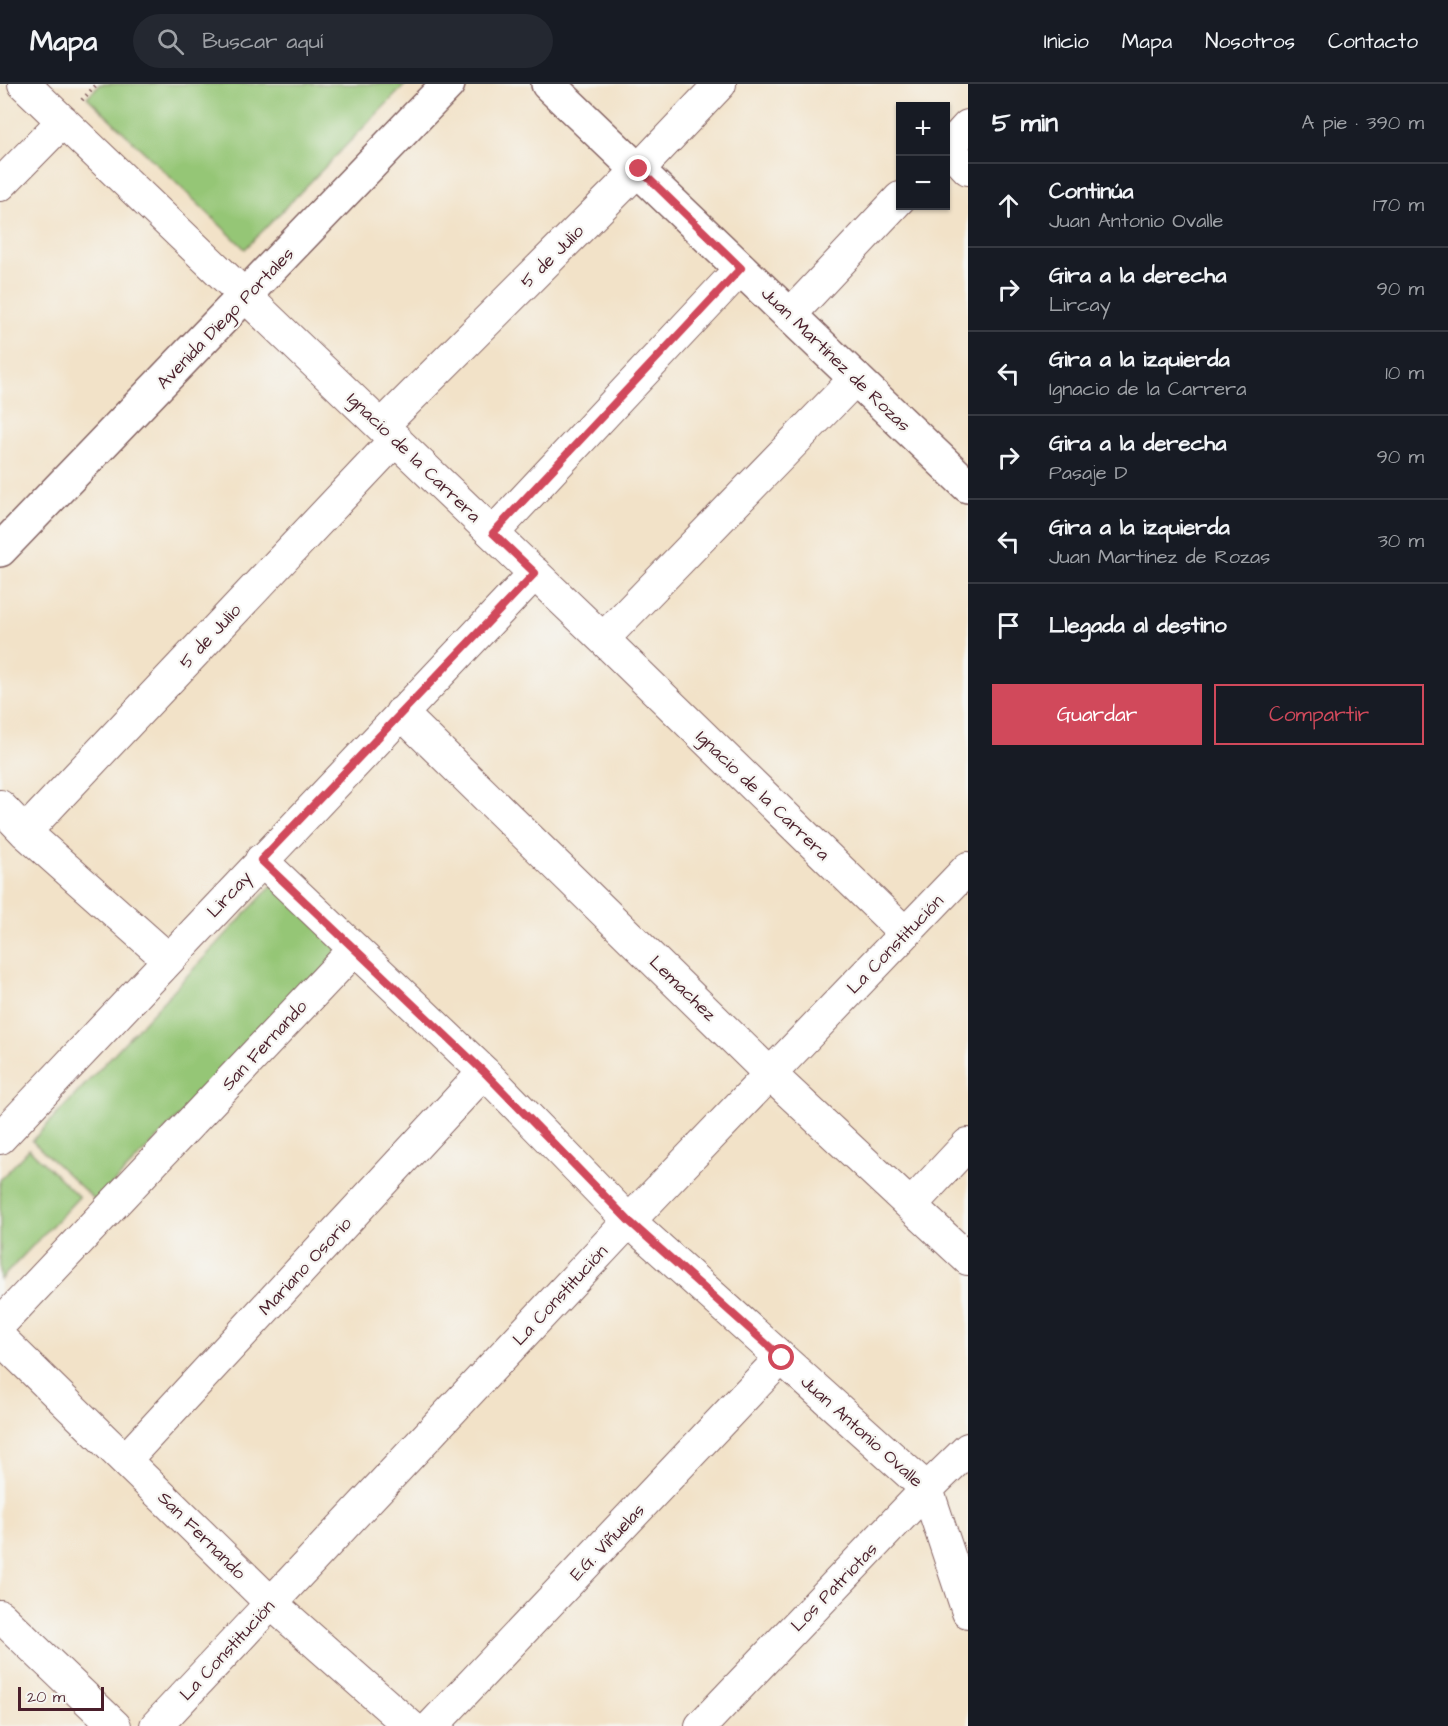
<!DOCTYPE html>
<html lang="es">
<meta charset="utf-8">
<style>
:root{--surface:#171b24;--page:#242831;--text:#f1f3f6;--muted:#9ea1a6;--line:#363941;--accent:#d1495b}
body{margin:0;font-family:"Architects Daughter",sans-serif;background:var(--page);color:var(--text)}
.controls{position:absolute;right:18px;top:18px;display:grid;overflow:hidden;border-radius:0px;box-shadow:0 2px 4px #0004}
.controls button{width:54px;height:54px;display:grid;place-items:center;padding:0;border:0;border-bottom:2px solid var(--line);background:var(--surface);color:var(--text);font:30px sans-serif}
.scale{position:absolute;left:18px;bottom:15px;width:86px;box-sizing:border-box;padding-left:6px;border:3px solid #4a1f2b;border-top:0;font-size:16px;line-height:21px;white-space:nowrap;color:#4a1f2b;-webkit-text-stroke:4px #f6f6f2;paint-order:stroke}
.stop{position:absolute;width:18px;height:18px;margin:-14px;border:4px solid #d1495b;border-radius:50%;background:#fff}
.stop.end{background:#d1495b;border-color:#fff;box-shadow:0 2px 6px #0008}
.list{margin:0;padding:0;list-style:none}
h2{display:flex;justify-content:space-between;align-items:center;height:78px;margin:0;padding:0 24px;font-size:26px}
h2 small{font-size:20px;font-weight:400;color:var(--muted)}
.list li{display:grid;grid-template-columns:39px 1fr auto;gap:18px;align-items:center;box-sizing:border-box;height:84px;padding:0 24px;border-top:2px solid var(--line)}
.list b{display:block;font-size:22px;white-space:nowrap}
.list p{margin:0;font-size:20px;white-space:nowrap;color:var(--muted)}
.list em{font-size:20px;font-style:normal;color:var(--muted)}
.actions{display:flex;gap:12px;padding:18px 24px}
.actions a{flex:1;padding:14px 0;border:2px solid var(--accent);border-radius:0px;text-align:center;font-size:21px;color:var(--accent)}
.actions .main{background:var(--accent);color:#fff}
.icon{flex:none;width:33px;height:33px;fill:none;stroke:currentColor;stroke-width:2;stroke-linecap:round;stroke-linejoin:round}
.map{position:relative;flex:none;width:968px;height:1642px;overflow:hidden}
header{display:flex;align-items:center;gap:36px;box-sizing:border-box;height:84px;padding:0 30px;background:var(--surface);border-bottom:2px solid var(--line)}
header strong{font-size:28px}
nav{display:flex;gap:33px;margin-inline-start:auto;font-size:21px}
.search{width:420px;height:54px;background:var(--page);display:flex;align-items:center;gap:15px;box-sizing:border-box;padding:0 21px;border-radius:33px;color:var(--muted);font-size:22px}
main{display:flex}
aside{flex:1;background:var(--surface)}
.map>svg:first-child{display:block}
.green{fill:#95c676;stroke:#707250;stroke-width:1.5}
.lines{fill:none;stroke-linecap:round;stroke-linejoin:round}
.minor-casing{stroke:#856362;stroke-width:34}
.tertiary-casing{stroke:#856362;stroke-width:36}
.path{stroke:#856362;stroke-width:4;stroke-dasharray:1.5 4.5;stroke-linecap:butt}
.minor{stroke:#fff;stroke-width:32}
.tertiary{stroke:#fff;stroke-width:33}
.route{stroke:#d1495b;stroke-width:8}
.labels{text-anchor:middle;stroke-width:4.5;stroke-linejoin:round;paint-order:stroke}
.street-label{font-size:18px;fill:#4a1f2b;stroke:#f6f6f2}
</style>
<header>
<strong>Mapa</strong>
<div class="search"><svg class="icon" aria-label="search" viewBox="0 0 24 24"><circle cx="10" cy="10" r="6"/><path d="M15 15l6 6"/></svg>Buscar aquí</div>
<nav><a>Inicio</a><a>Mapa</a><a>Nosotros</a><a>Contacto</a></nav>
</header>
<main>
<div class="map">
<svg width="968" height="1642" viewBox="0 0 968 1642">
<rect width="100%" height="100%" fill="#f6f6f2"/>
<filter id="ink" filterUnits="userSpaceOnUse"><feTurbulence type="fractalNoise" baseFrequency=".0167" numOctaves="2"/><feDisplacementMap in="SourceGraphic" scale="12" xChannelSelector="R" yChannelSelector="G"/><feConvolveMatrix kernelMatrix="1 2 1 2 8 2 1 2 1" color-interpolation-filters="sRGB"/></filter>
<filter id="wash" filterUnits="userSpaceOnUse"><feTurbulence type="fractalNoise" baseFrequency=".008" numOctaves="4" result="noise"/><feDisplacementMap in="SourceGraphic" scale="24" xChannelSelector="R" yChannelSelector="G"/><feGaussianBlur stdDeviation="1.35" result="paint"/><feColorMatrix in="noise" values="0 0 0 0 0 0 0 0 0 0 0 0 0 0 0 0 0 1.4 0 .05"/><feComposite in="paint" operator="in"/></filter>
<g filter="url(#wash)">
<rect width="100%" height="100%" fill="#f2e2c8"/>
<path class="green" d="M 100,0 L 406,0 L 245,165 L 87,13 Z
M 277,796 L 343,865 L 96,1117 L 32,1057 Z
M 29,1065 L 79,1113 L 0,1196 L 0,1096 Z"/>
</g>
<g filter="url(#ink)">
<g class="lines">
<defs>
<path id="minor" d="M 24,0 L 603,555 L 905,849
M 948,64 L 968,85
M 946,66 L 968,42
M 0,101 L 63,37
M 790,231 L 900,114
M 382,342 L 639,85 L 720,0
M 493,449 L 741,184
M 603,555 L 856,294
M 401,629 L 771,991 L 968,1175
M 0,722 L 25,748 L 168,875
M 25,748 L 396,355
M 261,776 L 484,988 L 629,1137 L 927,1405 L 968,1528
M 0,1054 L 535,489
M 911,1121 L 968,1060
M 0,1240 L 355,865
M 0,1254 L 271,1519 L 410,1642
M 126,1375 L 484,988
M 0,1532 L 115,1642
M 156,1642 L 629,1137 L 968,784
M 432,1642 L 781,1274
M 701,1642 L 927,1405 L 968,1365"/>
<path id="tertiary" d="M 548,0 L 968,402
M 0,466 L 448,0"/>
</defs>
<use href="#minor" class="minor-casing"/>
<use href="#tertiary" class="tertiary-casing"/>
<path class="path" d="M 82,16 L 97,0"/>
<use href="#minor" class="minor"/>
<use href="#tertiary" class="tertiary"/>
</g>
</g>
<g class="lines" filter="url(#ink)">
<path class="route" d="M 639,85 L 741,184 L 493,449 L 535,489 L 261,776 L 484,988 L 629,1137 L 782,1274"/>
</g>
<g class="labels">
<g class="street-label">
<text transform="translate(552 172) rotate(-45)" y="6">5 de Julio</text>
<text transform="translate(225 234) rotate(-46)" y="6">Avenida Diego Portales</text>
<text transform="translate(836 275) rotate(44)" y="6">Juan Martínez de Rozas</text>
<text transform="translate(414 373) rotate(44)" y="6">Ignacio de la Carrera</text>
<text transform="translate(210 552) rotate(-47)" y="6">5 de Julio</text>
<text transform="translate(763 711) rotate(44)" y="6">Ignacio de la Carrera</text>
<text transform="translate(229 810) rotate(-47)" y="6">Lircay</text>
<text transform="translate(895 860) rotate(-46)" y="6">La Constitución</text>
<text transform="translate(683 904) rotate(44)" y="6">Lemachez</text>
<text transform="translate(264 961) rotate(-47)" y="6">San Fernando</text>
<text transform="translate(305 1182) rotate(-47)" y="6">Mariano Osorio</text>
<text transform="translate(560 1211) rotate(-47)" y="6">La Constitución</text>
<text transform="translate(862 1347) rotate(42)" y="6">Juan Antonio Ovalle</text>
<text transform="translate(202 1451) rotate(45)" y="6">San Fernando</text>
<text transform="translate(607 1458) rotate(-46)" y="6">E.G. Viñuelas</text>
<text transform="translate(834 1503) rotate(-46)" y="6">Los Patriotas</text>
<text transform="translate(227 1566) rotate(-47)" y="6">La Constitución</text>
</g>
</g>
</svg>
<div class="controls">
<button>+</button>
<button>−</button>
</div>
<div class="scale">20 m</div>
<div class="stop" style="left:782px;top:1274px"></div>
<div class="stop end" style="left:639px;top:85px"></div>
</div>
<aside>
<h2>5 min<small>A pie · 390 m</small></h2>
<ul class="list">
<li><svg class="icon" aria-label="ahead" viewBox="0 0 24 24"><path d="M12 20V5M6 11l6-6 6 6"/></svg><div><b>Continúa</b><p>Juan Antonio Ovalle</p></div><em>170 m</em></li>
<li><svg class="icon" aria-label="right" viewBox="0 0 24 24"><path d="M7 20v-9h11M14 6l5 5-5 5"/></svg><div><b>Gira a la derecha</b><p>Lircay</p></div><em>90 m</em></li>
<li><svg class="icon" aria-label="left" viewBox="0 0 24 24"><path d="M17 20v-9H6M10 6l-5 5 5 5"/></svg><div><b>Gira a la izquierda</b><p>Ignacio de la Carrera</p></div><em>10 m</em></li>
<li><svg class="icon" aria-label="right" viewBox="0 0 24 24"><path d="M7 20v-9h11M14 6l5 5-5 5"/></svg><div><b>Gira a la derecha</b><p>Pasaje D</p></div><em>90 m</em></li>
<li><svg class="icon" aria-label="left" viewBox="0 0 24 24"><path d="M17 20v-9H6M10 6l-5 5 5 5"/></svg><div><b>Gira a la izquierda</b><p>Juan Martínez de Rozas</p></div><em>30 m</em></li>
<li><svg class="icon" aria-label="arrive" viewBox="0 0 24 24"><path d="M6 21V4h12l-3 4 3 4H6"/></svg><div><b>Llegada al destino</b></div></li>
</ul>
<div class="actions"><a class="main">Guardar</a><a>Compartir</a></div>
</aside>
</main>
